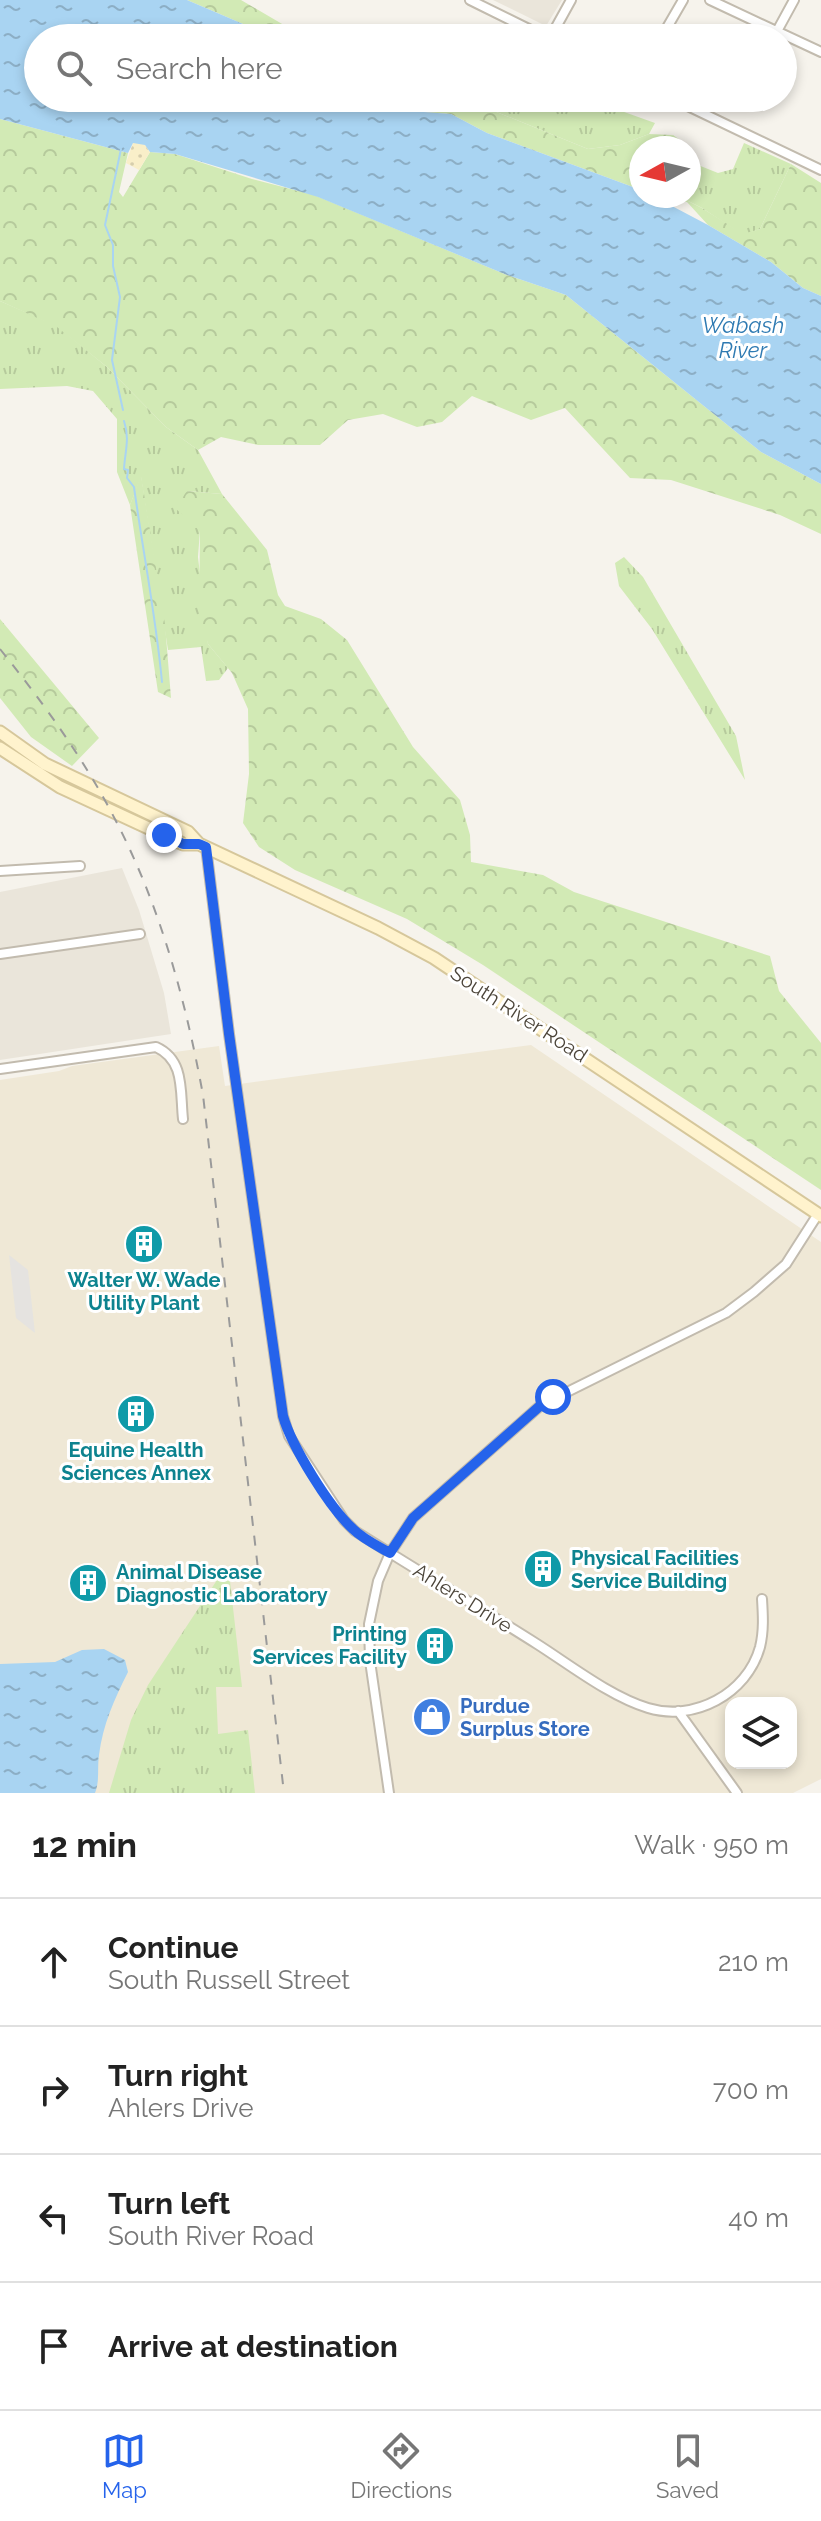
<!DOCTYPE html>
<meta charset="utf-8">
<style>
:root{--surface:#fff;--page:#f6f6f6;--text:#222;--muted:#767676;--line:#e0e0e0;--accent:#2563eb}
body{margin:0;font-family:Raleway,sans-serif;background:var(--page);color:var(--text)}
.controls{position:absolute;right:24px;bottom:24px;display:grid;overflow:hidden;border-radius:16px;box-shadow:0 4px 12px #0003}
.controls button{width:72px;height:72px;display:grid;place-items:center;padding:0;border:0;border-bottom:2px solid var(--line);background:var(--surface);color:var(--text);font:40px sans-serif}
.compass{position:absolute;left:629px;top:136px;width:72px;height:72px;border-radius:50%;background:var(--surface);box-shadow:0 4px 12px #0003;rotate:262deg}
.stop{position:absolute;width:24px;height:24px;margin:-18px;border:6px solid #2563eb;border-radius:50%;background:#fff}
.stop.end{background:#2563eb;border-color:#fff;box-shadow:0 2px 8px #0008}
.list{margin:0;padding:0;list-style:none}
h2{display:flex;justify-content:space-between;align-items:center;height:104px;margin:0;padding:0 32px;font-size:34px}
h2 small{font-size:26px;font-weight:400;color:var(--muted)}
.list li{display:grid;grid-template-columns:52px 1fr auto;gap:24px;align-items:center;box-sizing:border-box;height:128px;padding:0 32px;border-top:2px solid var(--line)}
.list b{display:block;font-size:30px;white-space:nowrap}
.list p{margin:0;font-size:26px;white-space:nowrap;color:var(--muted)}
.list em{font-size:26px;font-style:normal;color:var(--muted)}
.icon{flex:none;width:44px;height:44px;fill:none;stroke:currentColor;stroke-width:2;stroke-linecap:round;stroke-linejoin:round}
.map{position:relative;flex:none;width:821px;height:1793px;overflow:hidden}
.search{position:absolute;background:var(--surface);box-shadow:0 4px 12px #0003;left:24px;right:24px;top:24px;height:88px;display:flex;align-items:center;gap:20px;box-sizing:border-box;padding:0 28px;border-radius:44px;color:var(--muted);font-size:30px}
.sheet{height:616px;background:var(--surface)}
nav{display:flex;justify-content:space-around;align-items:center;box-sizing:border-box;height:112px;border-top:2px solid var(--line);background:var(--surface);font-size:22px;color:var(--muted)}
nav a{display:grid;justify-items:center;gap:4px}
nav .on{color:var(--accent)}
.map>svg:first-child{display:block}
.residential{fill:#eae5da}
.education{fill:#efe8d6;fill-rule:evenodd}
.grass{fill:url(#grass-tufts)}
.forest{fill:url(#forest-crowns)}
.sand{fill:url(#sand-dots)}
.parking{fill:#e5e3e0}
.water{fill:url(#water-ripples)}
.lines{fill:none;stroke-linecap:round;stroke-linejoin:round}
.stream{stroke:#a9d4f2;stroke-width:2}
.street-casing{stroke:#c2bbae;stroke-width:12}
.secondary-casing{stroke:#d6c79b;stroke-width:15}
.street{stroke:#fff;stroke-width:8}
.secondary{stroke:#fff3cd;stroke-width:11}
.rail{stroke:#9a9a9a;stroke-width:2;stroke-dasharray:10 10;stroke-linecap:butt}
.route{stroke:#2563eb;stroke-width:10}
.labels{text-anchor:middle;stroke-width:6;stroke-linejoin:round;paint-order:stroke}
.street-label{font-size:20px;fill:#4b4439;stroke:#fff}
.culture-label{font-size:20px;font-weight:bold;fill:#0d838f;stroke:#fff}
.shop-label{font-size:20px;font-weight:bold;fill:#366cbe;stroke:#fff;text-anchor:start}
.water-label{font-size:22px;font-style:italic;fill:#2e7ab2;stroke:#fff}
</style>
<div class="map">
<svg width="821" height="1793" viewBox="0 0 821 1793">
<defs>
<pattern id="grass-tufts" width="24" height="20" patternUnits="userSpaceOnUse" patternTransform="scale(2)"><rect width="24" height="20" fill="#d2eab5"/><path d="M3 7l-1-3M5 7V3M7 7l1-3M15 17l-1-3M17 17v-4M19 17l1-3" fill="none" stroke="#b6ca9c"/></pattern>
<pattern id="forest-crowns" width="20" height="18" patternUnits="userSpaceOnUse" patternTransform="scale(2)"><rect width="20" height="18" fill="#d2eab5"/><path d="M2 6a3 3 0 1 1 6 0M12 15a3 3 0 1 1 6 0" fill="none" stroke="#b6ca9c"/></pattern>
<pattern id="sand-dots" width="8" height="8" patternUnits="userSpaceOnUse" patternTransform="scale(2)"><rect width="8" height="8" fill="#f9efc9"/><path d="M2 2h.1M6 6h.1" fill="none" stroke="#d7cead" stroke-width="1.8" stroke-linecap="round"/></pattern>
<pattern id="water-ripples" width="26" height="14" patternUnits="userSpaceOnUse" patternTransform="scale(2)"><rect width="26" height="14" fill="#a9d4f2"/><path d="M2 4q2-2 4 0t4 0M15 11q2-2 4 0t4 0" fill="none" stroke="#8caec5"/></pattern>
</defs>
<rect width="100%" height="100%" fill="#f6f3ec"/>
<path class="residential" d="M 493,0 L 562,0 L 546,26 Z
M 122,868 L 139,910 L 164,993 L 171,1034 L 0,1060 L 0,892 Z"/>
<path class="education" d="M 531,1045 L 821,1242 L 821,1779 L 793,1793 L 0,1793 L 0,1080 L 59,1071 L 72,1066 L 219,1046 L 225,1086 ZM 731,1703 L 791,1703 L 791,1763 L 731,1763 Z"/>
<path class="grass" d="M 462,98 L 585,98 L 655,123 L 649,134 L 620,145 L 588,149 Z
M 673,135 L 688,146 L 698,165 L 718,173 L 733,169 L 744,143 L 791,164 L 760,229 L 743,235 L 702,208 L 678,196 L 689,196 L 689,148 L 651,148 Z
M 0,301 L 57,326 L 107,367 L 166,427 L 198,450 L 222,494 L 187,491 L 200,530 L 198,557 L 208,644 L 228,668 L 219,680 L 206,681 L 201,647 L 168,650 L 141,477 L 130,505 L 117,472 L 117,419 L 93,391 L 67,386 L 0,389 Z
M 624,557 L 643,577 L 736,736 L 745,780 L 652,629 L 619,586 L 615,563 Z
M 219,1577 L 230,1581 L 242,1687 L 216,1687 L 218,1734 L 248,1730 L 255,1793 L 109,1793 L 131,1720 L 148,1685 Z"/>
<path class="forest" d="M 187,0 L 241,0 L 306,38 L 276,38 Z
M 400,98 L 462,98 L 588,149 L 620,145 L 649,134 L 673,135 L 651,148 L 641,148 L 641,190 L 487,133 L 451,114 L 424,112 Z
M 0,119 L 128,153 L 119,192 L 123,197 L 150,152 L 175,154 L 252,179 L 314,195 L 507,275 L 566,295 L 761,452 L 821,484 L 821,534 L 780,515 L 671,480 L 630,478 L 565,408 L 531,420 L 472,396 L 442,422 L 417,427 L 383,414 L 348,420 L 320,445 L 258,445 L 221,437 L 198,450 L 166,427 L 107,367 L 57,327 L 0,301 Z
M 791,164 L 821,183 L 821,296 L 803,288 L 771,262 L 708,225 L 687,202 L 658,196 L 678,196 L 702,208 L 743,234 L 760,229 Z
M 141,475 L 165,624 L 171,698 L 158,692 L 130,505 Z
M 187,491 L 222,494 L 267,550 L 278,595 L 285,606 L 321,619 L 347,640 L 413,747 L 460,800 L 470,835 L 471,862 L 543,875 L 574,892 L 770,956 L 779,991 L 821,1043 L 821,1190 L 483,965 L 407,919 L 295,870 L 259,847 L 243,823 L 249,774 L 248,709 L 232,673 L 208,644 L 199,612 L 200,531 L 175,508 Z
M 0,619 L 99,738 L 72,766 L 31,737 L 0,698 Z"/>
<path class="sand" d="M 137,142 L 145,145 L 150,152 L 139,170 L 126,163 L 133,143 Z"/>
<path class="parking" d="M 9,1255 L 28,1270 L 35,1333 L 16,1318 Z"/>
<path class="water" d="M 0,0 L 187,0 L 276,38 L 38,38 L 38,98 L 400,98 L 424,112 L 451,114 L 487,133 L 641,190 L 641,196 L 653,196 L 708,225 L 771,262 L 803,288 L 821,296 L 821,484 L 761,452 L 566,295 L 507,275 L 318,197 L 175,154 L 150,152 L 145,145 L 133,143 L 128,153 L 0,119 Z
M 104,1649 L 125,1660 L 128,1672 C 114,1700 103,1724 99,1755 C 97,1769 100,1780 95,1793 L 0,1793 L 0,1664 L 55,1662 L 82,1650 Z"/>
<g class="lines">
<path class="stream" d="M 121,149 L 105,225 L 113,245 L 113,266 L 120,297 L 112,360 L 123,410
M 124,421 C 130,439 125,451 124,469 L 128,470 L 127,478 L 134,487 C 143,552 156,617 162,682"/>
<defs>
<path id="street" d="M 470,0 L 547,38
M 710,0 L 821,52
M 776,33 L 794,0
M 550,38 L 571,0
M 661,38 L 683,0
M 671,98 L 821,170
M 206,847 L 229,1034 L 283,1416 L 289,1436 L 344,1520 L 355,1531 C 415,1569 477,1606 537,1644 C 570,1665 611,1697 648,1708 C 694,1722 747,1694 760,1647 C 764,1631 763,1615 762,1599
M 0,871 L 80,866
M 0,954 L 140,934
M 0,1069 L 156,1047 C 185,1060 180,1091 183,1119
M 678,1711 L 737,1793
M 389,1793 L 370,1661 L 369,1624 L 378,1581 L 390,1553 L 413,1518 L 541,1405 L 726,1313 L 754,1292 L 786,1264 L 818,1214"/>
<path id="secondary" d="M 0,732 L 45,764 L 188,832 L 199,844 L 378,928 L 434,958 L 821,1216
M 0,748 L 60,787 L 183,844 L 199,844"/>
</defs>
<use href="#street" class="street-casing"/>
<use href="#secondary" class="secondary-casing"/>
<use href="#street" class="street"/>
<use href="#secondary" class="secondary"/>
<path class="rail" d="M 0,649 C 45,705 87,763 119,827 C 162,912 186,1003 203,1095 L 284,1793"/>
</g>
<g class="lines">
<path class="route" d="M 164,835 L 183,844 L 199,844 L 206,847 L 229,1034 L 283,1416 C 292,1447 329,1507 353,1529 C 363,1539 378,1546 390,1553 L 413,1518 L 541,1405 L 553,1397"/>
</g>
<defs>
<symbol id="building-disc" viewBox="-11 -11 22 22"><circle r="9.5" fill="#0f9aa8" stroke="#fff"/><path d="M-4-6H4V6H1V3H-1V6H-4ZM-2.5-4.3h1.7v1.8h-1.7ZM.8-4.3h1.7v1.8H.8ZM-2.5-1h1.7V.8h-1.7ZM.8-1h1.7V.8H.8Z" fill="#fff"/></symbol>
<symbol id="shop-disc" viewBox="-11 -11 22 22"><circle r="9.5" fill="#3f7fe0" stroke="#fff"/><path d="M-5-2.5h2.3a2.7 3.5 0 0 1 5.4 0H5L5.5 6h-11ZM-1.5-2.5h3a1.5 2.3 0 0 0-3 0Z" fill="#fff"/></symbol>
</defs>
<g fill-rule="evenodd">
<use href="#building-disc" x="122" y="1222" width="44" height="44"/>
<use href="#building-disc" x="114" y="1392" width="44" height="44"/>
<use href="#building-disc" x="521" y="1547" width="44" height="44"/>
<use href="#building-disc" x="66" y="1561" width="44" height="44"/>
<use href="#building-disc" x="413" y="1624" width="44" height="44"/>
<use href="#shop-disc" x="410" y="1695" width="44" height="44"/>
</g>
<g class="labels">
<g class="street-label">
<text transform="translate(519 1014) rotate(33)" y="7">South River Road</text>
<text transform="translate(463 1598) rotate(32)" y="7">Ahlers Drive</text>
</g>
<g class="culture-label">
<text x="144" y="1287">Walter W. Wade<tspan x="144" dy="23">Utility Plant</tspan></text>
<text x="136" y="1457">Equine Health<tspan x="136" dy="23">Sciences Annex</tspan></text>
<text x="571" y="1565" text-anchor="start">Physical Facilities<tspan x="571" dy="23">Service Building</tspan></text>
<text x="116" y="1579" text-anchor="start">Animal Disease<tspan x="116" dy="23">Diagnostic Laboratory</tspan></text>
<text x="407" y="1641" text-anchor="end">Printing<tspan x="407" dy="23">Services Facility</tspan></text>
</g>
<g class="shop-label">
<text x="460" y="1713">Purdue<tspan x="460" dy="23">Surplus Store</tspan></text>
</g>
<g class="water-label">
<text x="743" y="333">Wabash<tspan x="743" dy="25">River</tspan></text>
</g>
</g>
</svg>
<div class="controls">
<button><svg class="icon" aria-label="layers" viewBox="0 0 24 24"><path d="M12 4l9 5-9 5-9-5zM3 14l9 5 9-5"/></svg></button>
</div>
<svg class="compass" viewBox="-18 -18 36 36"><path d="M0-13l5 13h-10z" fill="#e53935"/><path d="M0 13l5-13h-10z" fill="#767676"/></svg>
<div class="stop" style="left:553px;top:1397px"></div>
<div class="stop end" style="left:164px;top:835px"></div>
<div class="search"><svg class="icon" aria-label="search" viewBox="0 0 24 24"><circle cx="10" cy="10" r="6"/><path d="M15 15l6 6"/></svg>Search here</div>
</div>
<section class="sheet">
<h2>12 min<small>Walk · 950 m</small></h2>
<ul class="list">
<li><svg class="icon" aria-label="ahead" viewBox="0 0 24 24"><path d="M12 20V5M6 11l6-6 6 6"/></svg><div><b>Continue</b><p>South Russell Street</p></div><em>210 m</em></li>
<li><svg class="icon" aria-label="right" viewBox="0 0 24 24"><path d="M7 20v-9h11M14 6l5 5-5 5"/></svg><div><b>Turn right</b><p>Ahlers Drive</p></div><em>700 m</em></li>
<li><svg class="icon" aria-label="left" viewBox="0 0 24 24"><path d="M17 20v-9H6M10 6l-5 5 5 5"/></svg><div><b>Turn left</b><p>South River Road</p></div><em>40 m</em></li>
<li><svg class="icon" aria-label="arrive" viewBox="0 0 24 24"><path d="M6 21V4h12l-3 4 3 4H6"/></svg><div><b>Arrive at destination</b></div></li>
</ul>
</section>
<nav>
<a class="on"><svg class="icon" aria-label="map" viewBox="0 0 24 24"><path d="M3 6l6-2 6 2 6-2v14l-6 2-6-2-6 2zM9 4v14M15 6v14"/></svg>Map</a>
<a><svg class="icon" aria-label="directions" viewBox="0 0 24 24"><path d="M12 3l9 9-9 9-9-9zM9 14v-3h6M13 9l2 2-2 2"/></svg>Directions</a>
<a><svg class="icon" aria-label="saved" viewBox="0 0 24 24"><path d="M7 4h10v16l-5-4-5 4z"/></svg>Saved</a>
</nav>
